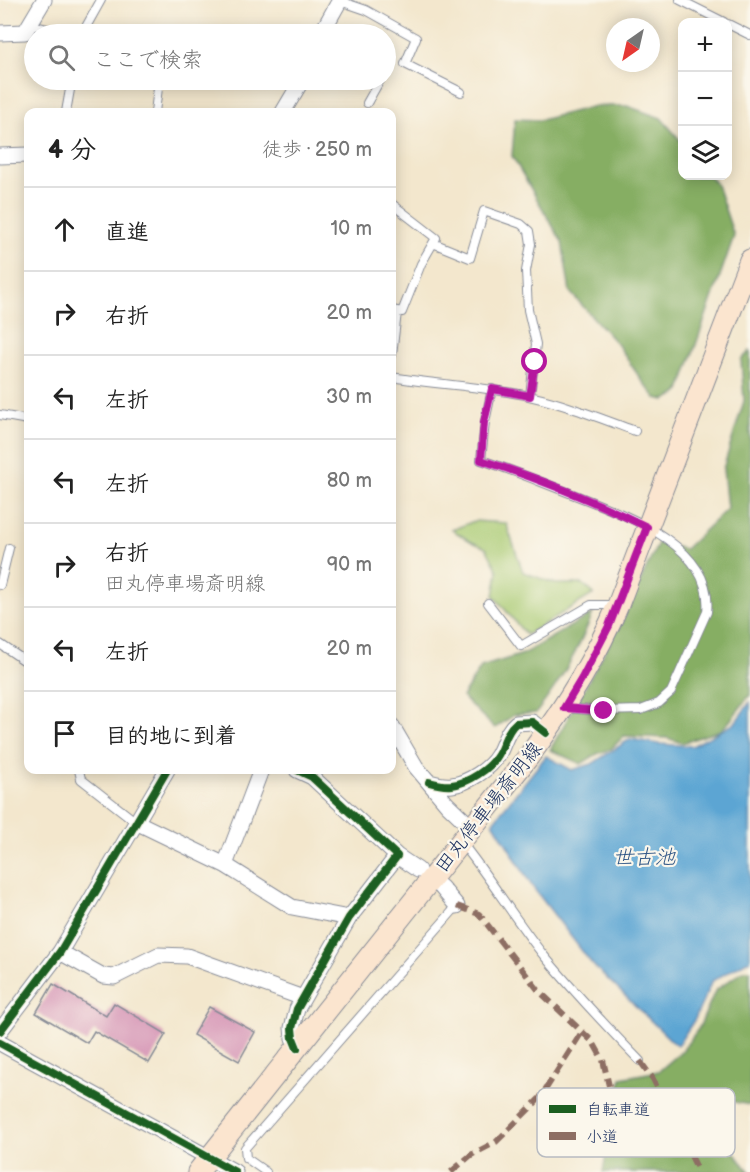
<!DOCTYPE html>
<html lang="ja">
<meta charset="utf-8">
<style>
:root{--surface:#fff;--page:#f6f6f6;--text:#222;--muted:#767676;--line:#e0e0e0}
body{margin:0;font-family:"Balsamiq Sans","Klee One",sans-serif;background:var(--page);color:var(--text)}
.controls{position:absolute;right:18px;top:18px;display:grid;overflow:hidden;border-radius:12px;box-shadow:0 3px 15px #0003}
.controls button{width:54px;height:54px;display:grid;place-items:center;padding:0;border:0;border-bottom:2px solid var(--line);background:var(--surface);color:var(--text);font:30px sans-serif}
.compass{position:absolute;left:606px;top:18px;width:54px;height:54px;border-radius:50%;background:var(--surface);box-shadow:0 3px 15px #0003;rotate:214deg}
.stop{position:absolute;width:18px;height:18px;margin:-14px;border:4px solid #b5179e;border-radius:50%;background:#fff}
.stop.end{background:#b5179e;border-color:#fff;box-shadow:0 2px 6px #0008}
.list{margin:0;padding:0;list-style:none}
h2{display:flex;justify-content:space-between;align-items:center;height:78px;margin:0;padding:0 24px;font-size:26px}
h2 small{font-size:20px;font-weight:400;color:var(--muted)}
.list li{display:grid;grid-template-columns:39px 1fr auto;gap:18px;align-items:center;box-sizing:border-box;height:84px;padding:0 24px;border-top:2px solid var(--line)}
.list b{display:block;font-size:22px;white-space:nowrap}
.list p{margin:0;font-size:20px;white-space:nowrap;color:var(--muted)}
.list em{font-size:20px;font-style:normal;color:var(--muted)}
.icon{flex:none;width:33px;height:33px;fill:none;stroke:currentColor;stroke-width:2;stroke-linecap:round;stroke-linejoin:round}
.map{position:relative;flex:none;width:750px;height:1172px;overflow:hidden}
.search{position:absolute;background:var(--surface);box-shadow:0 3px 15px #0003;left:24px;top:24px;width:372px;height:66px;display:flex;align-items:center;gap:15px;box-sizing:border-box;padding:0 21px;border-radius:33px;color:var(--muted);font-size:22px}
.panel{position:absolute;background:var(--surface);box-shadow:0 3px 15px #0003;left:24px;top:108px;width:372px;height:666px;border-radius:12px}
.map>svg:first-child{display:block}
.green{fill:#a9ca72;stroke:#627c68;stroke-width:1.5}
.forest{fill:#86ae64;stroke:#506e61;stroke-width:1.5}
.water{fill:#5ca5d3;stroke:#3c6a98;stroke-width:1.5}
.building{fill:#d491b3}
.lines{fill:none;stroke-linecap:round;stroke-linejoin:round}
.lane-casing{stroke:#878b96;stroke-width:10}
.street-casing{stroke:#878b96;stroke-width:17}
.secondary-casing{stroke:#878b96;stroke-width:23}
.lane{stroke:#fff;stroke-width:8}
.street{stroke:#fff;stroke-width:15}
.secondary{stroke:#fbe5cf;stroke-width:21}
.quiet{stroke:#8d6e63;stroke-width:6;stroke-dasharray:12 6;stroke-linecap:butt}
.cycleway-casing{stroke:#fbf7ec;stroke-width:11}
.cycleway{stroke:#1b5e20;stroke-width:8}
.route{stroke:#b5179e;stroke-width:8}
.labels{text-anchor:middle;stroke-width:4.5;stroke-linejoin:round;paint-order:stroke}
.street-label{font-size:20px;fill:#1b2f5e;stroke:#fbf7ec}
.water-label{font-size:21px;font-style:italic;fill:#325887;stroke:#fbf7ec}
.key{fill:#fbf7ec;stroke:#b8bbc1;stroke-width:1.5}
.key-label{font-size:16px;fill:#1b2f5e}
</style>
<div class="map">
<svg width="750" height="1172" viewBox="0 0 750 1172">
<rect width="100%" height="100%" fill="#fbf7ec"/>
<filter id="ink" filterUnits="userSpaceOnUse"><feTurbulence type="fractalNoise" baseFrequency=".0167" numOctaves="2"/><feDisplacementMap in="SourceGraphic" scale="12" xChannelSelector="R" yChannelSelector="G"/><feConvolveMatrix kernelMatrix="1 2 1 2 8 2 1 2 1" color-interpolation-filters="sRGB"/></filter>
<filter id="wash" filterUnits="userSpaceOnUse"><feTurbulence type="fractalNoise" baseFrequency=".008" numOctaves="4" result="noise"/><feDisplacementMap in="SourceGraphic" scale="24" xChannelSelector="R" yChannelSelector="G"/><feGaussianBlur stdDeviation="1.35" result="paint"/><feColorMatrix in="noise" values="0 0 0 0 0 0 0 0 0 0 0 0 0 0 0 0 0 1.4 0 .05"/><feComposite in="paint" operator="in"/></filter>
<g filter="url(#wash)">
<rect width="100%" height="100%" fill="#f3e7cd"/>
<path class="green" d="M 474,521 L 506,523 L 523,572 L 556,584 L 583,584 L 594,594 L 526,635 L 494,596 L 498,571 L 486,548 L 472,542 L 452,530 Z"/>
<path class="forest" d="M 595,106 L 627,106 L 661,118 L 682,142 L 682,176 L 709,176 L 717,185 L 734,236 L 679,393 L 665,400 L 656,398 L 642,381 L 618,345 L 570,292 L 562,242 L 512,156 L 515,119 L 541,120 Z
M 750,351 L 750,695 L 729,722 L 721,730 L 682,743 L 667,738 L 624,736 L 611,749 L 597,754 L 581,764 L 550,750 L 622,621 L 658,543 L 685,549 L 727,509 L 723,469 L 744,401 L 741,360 Z
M 593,613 C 577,652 562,680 536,713 L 514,715 L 495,728 L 462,697 L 481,667 L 523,654 Z
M 744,970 L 750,970 L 750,1105 L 730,1101 L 706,1119 L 750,1172 L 603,1172 L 608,1143 L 622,1115 L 619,1095 L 621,1078 L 659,1071 L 682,1051 L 699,1028 L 715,991 Z"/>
<path class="water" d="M 750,702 L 750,961 L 747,961 L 712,981 L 695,1019 L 677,1046 L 592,964 L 532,886 L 493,822 L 546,756 L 572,770 L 592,764 L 630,739 L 659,744 L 692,746 L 734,724 Z"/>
<g id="blocks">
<path class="building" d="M 53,984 L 106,1016 L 114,1003 L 166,1034 L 149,1063 L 94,1031 L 87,1043 L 36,1013 Z
M 209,1007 L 255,1032 L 239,1061 L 193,1035 Z"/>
</g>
</g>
<g filter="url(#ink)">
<use href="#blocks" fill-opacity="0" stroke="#878b96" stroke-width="1.5"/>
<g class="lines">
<defs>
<path id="lane" d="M 680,0 L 724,22
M 340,1 L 366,10 L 416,38 L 405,64 L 461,92
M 28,24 L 67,34
M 728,24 L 750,35
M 82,34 L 101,0
M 367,103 L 380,80
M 66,112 L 71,84 L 75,80
M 155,112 L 159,80
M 392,204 L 436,238 L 421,264 L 402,312 L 392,310
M 433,243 L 470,258 L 484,211 L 521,224 L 529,231 L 531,244 L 526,271 L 528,310 L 536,344 L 530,396
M 392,355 L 397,312
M 392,377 C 437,385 483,386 529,396 C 565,404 600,418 635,431
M 492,389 L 485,422 L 481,460 C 510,469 538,481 567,492 C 617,512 715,543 707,612 L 671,692 L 659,703 L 641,710 L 604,711 L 565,708
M 0,415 L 28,420
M 0,585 L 9,548
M 488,603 L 521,646 L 591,605 L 616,605
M 0,644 L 28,663
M 79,770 L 81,779 L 136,822
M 461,842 C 491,879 515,920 545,957 C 575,993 607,1027 640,1061
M 266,1172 L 246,1158 L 245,1148 L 457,906"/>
<path id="street" d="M 0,33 L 25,32 L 44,0
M 321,34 L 340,0
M 283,112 L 302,80
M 0,156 L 28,155
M 392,726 L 416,767 L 447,804 L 472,828
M 429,782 C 436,784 444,786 452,785 C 468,783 490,769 498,755 C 504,745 506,731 516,723 L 532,722 L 546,733
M 136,822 L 225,865 L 292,907 L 349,918
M 397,856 L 418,870
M 225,865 L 261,770
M 441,887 L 457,906
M 60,952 L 103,976 L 114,977 L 158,955 L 187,956 L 303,998
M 0,1031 L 60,952 L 167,770
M 0,1043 L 235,1172
M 297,1048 L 293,1038 L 292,1028 L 297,1009 L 349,918 L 397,856 L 312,777 L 297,770"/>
<path id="secondary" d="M 198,1172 L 529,756 C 564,709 595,660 618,605 L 750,260"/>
</defs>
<use href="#lane" class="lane-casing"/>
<use href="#street" class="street-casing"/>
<use href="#secondary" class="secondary-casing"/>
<use href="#lane" class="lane"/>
<use href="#street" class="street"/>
<use href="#secondary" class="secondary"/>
<path class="quiet" d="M 457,906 L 479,914 L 539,991 L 593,1042 L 603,1060 L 609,1086
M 640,1061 L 653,1079 L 699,1172
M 451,1172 L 471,1155 L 496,1142 L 540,1098 L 582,1032"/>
<defs>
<path id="cycleway" d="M 429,782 C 436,784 444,786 452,785 C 468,783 490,769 498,755 C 504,745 506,731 516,723 L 532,722 L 546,733
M 0,1031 L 60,952 L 167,770
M 0,1043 L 235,1172
M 297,1048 L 293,1038 L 292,1028 L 297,1009 L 349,918 L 397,856 L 312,777 L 297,770"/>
</defs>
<use href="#cycleway" class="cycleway-casing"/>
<use href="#cycleway" class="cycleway"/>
</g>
</g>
<g class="lines" filter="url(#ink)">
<path class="route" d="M 535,362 L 530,396 L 492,389 L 484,422 L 481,460 C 538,478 594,501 647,527 L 609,626 L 582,678 L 564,708 L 604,711"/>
</g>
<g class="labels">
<g class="street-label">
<text transform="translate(488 807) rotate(-52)" y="7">田丸停車場斎明線</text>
</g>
<g class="water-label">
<text x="644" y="864">世古池</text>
</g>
</g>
<rect x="537" y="1088" width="198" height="69" rx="9" class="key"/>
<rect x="549" y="1105" width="27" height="8" fill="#1b5e20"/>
<rect x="549" y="1132" width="27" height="8" fill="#8d6e63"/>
<g class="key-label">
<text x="586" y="1115">自転車道</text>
<text x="586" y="1142">小道</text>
</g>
</svg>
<div class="controls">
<button>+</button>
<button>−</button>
<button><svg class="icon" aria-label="layers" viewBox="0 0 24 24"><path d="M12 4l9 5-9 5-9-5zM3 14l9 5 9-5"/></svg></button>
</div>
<svg class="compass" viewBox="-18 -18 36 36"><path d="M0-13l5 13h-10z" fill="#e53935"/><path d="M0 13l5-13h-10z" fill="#767676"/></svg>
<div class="stop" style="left:535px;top:362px"></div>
<div class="stop end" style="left:604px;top:711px"></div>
<div class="search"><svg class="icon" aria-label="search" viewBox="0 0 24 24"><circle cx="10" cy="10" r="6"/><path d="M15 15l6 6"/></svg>ここで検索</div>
<section class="panel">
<h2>4 分<small>徒歩 · 250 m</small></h2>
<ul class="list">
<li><svg class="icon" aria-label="ahead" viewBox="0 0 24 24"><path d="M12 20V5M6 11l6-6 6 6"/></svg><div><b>直進</b></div><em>10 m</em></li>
<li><svg class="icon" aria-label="right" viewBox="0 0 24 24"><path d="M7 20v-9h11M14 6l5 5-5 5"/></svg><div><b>右折</b></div><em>20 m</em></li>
<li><svg class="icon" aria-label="left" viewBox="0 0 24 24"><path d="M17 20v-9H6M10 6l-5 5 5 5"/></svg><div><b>左折</b></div><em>30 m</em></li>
<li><svg class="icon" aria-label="left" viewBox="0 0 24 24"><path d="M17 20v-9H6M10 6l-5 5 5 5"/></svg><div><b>左折</b></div><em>80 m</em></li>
<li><svg class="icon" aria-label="right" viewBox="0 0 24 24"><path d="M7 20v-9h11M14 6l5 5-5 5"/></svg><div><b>右折</b><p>田丸停車場斎明線</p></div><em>90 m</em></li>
<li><svg class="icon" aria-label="left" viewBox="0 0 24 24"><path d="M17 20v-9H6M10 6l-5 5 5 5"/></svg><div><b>左折</b></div><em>20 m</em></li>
<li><svg class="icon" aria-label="arrive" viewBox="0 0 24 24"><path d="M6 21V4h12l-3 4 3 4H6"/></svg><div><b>目的地に到着</b></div></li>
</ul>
</section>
</div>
